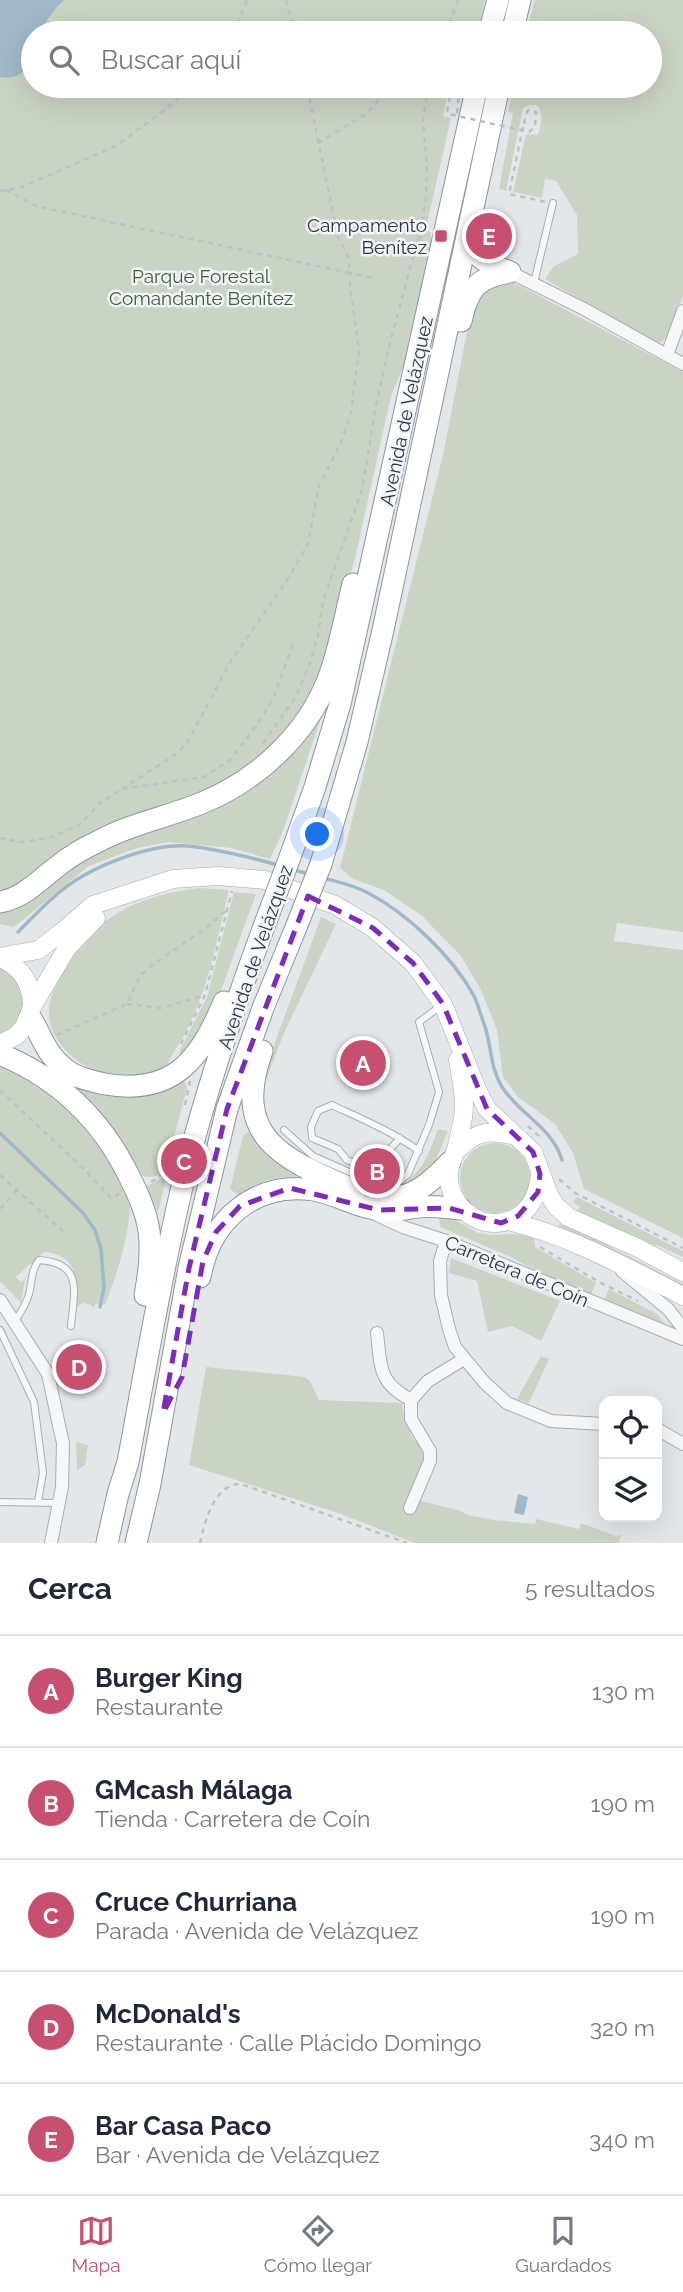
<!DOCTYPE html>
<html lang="es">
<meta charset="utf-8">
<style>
:root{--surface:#fff;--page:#f6f6f7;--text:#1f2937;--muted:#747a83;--line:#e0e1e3;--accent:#c75071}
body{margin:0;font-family:Raleway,sans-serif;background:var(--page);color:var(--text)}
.controls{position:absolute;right:21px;bottom:21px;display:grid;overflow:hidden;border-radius:14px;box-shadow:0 7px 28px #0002}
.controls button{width:63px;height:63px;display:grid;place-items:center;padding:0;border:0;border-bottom:2px solid var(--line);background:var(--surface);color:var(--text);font:35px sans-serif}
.you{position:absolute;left:318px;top:835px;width:24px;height:24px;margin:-18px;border:5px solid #fff;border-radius:50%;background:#1a73e8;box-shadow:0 0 0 10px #1a73e833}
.badge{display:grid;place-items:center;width:46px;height:46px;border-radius:50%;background:var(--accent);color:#fff;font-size:23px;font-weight:700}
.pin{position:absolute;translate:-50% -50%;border:4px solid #fff;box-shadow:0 2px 7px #0006}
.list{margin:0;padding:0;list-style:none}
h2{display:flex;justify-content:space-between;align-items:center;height:91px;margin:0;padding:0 28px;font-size:30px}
h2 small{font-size:23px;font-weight:400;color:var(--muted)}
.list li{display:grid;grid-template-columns:46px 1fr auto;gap:21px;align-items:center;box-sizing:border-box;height:112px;padding:0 28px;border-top:2px solid var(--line)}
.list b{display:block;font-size:26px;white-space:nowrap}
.list p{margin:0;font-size:23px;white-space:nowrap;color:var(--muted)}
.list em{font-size:23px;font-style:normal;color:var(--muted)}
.icon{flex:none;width:38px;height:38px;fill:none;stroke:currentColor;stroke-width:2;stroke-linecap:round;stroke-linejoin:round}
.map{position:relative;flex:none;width:683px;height:1543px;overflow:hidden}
.search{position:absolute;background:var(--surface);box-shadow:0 7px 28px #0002;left:21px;right:21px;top:21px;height:77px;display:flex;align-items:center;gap:18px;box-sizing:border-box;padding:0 24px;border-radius:38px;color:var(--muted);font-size:26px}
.sheet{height:651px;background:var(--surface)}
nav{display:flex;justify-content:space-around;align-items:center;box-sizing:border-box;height:98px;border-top:2px solid var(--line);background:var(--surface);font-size:19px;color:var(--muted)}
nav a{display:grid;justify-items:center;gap:4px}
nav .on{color:var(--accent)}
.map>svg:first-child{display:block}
.green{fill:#cad4c4}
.water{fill:#a0b8c8}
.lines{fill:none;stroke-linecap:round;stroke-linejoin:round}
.stream{stroke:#a0b8c8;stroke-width:3.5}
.service-casing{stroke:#a8aeb4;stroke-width:8}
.minor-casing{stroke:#a8aeb4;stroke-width:14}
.primary-casing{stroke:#a3acb5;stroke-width:19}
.motorway-casing{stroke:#8b96a0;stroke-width:23}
.path{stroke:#bdc1c6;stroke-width:2.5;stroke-dasharray:5 5;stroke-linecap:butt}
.service{stroke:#f5f7f9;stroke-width:6}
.minor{stroke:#f5f7f9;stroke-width:12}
.primary{stroke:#fff;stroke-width:18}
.motorway{stroke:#fff;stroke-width:21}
.motorway-bridge-casing{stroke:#8b96a0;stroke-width:23;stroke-linecap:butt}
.path-bridge{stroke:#bdc1c6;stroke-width:2.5;stroke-dasharray:5 5;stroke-linecap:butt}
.motorway-bridge{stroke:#fff;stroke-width:21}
.marked{fill:none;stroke:#7b2cbf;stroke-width:5;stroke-dasharray:14 9;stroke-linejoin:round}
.poi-dot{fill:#c75071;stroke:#f2f5f8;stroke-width:2.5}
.labels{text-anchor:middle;stroke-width:5;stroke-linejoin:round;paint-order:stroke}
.poi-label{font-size:19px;fill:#2c3642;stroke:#f2f5f8;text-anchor:end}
.park-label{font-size:19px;fill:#455c3a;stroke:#f2f5f8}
.street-label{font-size:19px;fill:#2c3642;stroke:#f2f5f8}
</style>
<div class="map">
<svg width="683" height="1543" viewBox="0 0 683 1543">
<rect width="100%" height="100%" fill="#e3e7ea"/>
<path class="green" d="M 0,0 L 485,0 L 477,33 L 33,33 L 33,86 L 449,86 L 443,116 L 451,118 L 426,228 L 430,232 L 432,245 L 410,350 L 391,396 L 356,554 L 331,651 L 300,719 L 244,774 L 0,897 Z
M 535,0 L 683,0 L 683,295 L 670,332 L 662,342 L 656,343 L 545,279 L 554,266 L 578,254 L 577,215 L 556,181 L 545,179 L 542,198 L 513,192 L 526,134 L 538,135 C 541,125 544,114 537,105 L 529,105 L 523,108 L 506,191 L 499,189 L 513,113 L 508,112 L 513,86 L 650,86 L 650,33 L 526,33 Z
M 498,278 L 515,283 L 683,372 L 683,932 L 617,923 L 614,941 L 683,950 L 683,1238 L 584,1189 L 573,1153 L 555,1124 L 518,1097 L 503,1077 L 497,1030 L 481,990 L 461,956 L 421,915 L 384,890 L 353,879 L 340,868 L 443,455 L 473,301 Z
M 329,694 L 283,831 L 270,859 L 231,848 L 168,842 L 137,848 L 89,866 L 14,927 L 0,924 L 0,906 L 88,852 L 220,801 Z
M 200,888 L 229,890 C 216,943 207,1000 177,1047 C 174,1052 170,1060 166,1065 C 155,1075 134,1076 120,1074 C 112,1073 101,1073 94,1070 C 71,1061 47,1036 49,1009 C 51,980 86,934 110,918 C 139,899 166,892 200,888 Z
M 234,892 L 256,894 L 212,1015 L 184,1060 L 179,1052 L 207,997 Z
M 321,917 L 336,924 L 284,1033 L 267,1078 L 262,1078 Z
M 0,968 C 33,983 29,1020 0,1035 Z
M 0,1066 C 53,1080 95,1130 119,1177 C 123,1184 130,1193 130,1201 C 130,1236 117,1273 105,1305 L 95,1303 L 94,1308 L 91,1305 L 83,1303 L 75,1308 C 79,1281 78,1255 44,1252 L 16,1277 L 21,1282 L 25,1279 L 21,1303 L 0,1281 Z
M 180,1081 L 185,1082 L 187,1088 L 166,1167 C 158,1176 153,1179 142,1176 L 120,1137 L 75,1087 C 119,1096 138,1103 180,1081 Z
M 438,1129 L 448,1131 L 432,1169 L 414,1185 L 379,1192 L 374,1190 C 415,1187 425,1166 438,1129 Z
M 250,1131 L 267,1150 L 299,1172 L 299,1176 L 267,1180 L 238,1195 L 230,1189 L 243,1136 Z
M460 1178a35 35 0 1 1 70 0a35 35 0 1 1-70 0Z
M 167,1175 L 158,1212 L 146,1187 Z
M 577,1197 L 683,1251 L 683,1257 L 659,1246 L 630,1239 L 577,1212 L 580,1207 L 573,1202 Z
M 439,1216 L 453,1219 L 478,1233 L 490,1235 L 514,1234 L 534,1237 L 535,1247 L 596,1283 L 590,1297 L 547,1277 L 511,1257 L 440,1227 Z
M 562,1222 L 683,1284 L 683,1288 L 558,1226 Z
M 451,1258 L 560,1301 L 541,1341 L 512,1326 L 488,1332 L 477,1281 L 449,1273 Z
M 609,1289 L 657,1314 L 666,1325 L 674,1326 L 681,1335 L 603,1302 Z
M 541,1356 L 549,1359 L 529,1403 L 517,1399 Z
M 206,1367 L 305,1377 L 310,1381 L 319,1400 L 402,1403 L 404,1417 L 412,1437 L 421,1445 L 425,1456 L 417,1500 L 458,1510 L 468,1515 L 493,1520 L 535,1524 L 536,1519 L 579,1529 L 581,1523 L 616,1536 L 622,1535 L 618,1543 L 415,1543 L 338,1513 L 189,1465 Z
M 76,1442 L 88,1445 L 85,1465 L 77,1470 Z"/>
<path class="water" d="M 0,0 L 64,0 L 55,9 L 38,33 L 33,33 L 31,64 C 22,74 14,80 0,77 Z
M 518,1494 L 528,1497 L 524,1515 L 514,1513 Z"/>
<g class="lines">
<path class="stream" d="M 292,869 L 308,874
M 323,878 C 338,882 354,885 368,893 C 407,913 453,957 474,996 C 478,1004 480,1013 483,1021 C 492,1043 489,1066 502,1087 C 520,1115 552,1127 562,1160
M 18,932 C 32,918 46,903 61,891 C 90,867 150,843 188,846 C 217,849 249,857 278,865
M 0,1133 L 83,1213 L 95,1230 L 101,1249 L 104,1288 L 100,1307"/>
<defs>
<path id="service" d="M 534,283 L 553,203
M 419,1022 L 442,1005
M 284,1130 L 313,1156 L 383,1187 L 396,1184 L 408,1174 L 429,1125 L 439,1092 L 419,1022
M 400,1138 L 372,1170 L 347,1160 L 338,1149 L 312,1138 L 311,1127 L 318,1111 L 332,1105 C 362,1119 391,1131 419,1151
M 15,1321 C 21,1312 26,1305 29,1294 C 32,1282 31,1270 39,1260 C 84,1263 74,1292 71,1326
M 0,1330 L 34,1402 L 43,1473 L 38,1502
M 0,1502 L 58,1503"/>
<path id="minor" d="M 510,272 L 584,309 L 683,364
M 667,355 L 683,311
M 377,1215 L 403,1227 L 446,1241 L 683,1339
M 446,1241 L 440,1261 L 441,1295 L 449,1329 L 455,1347 L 485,1383 L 507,1403 L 551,1421 L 604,1424
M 622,1271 L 668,1309 L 683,1328
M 0,1300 L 48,1374 L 60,1430 L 63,1443 L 62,1487 L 51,1543
M 377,1333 C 381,1368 378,1382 411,1400 L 411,1419 L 430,1451 L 430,1461 L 410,1508
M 411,1400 L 428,1381 L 464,1359
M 657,1429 L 683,1444"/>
<path id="primary" d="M 0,957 L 38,950 L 62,932 L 93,905 L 173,879 L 218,876 L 265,880 L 335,905 L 373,928 L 413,963 L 443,1004 L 477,1089 L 487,1109 L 533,1152 L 549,1195 L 556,1206 L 568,1217 L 636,1247 L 683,1272
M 0,958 C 22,967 32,984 32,1007
M 0,1044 L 16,1036 L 24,1027 L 32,1007 L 67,948 L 96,918
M 458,1060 C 461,1079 466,1099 463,1118 C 461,1128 459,1139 456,1149 C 453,1160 447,1168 449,1180 C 452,1213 490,1236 520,1215 C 534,1205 538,1191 540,1174
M 456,1151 C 477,1131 487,1129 515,1136
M 508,1221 C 570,1236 626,1267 683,1296"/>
<path id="motorway" d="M 489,33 L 498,0
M 512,33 L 520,0
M 466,241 C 479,260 488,264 510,272
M 461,321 C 468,289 477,277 510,272
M 290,857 L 315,787 L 340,704 L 477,86
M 321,864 L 357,742 L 383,630 L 499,86
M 0,902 C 24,898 39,880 58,866 C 70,856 84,848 99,841 C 132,823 169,817 204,802 C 257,780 305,736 327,682 C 339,653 345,616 353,584
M 30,1017 C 43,1037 44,1052 65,1069 C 76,1078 92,1081 105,1084 C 174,1096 201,1058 224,1002
M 262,1051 C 230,1140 286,1160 355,1190
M 0,1054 C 58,1078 101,1119 129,1176 C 138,1194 146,1211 149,1231 C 152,1252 149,1274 145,1295
M 385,1198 C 414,1199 432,1181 450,1162
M 200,1277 C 210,1220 255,1181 314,1190 C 337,1194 357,1208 381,1210 C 394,1212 405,1209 418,1207 C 432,1205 447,1208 461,1209
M 107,1543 L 118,1494 L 128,1462 C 145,1371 160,1281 181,1191 C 203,1097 235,1004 269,913
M 136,1543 L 150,1484 L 189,1268 L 227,1109 L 263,1008 L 297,925"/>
</defs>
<use href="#service" class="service-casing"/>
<use href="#minor" class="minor-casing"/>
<use href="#primary" class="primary-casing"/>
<use href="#motorway" class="motorway-casing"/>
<path class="path" d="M 286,0 L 295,33
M 234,33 L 247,0
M 446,33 L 458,0
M 523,127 L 509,194 L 546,202
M 318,143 L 366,114 L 388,90 L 396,86
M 6,190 L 36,206 L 350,273 L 348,256 L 338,237 L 307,86
M 0,191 L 22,187 L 116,146 L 166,109 L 190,86
M 419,240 L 427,229
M 263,743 L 295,698 L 310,663 L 318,635 L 323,601 L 362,490 L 376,405 L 388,351 L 421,227 L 426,197 L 427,171 L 423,120 L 428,86
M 122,789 L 178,753 L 188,741 L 231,661 L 289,577 L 308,544 L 319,486 L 342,440 L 351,412 L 359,351 L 350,285 L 350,273 L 372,278
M 0,838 L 20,842 L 49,838 L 79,825 L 100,803 L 122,789 L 204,777 L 230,760 L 254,729 L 273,699 L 293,644
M 127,1004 L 162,1008 L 205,995
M 57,1035 L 127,1004 L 140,976 L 151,966 L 206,928 L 227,910
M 181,1044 L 205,995 L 232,891
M 0,1090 L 85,1170 L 111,1198 L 119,1194
M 185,1105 L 190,1081
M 528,1126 L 541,1138
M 0,1175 L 66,1234
M 559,1179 L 575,1193 L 683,1248
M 151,1182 C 168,1173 170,1160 175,1142
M 0,1209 L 16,1191
M 540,1247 L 599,1282 L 638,1301
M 200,1543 C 205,1521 214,1484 241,1484 L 407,1543"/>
<use href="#service" class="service"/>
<use href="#minor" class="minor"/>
<use href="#primary" class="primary"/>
<use href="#motorway" class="motorway"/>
<defs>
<path id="motorway-bridge" d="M 269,913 L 290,857
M 297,925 L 321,864"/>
</defs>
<use href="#motorway-bridge" class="motorway-bridge-casing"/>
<path class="path-bridge" d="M 457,113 L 459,94 L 456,93 L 450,96 L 447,112 L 449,114 L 529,132 L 535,127 L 536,112 L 529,110 L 527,112 L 523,127"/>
<use href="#motorway-bridge" class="motorway-bridge"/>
</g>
<path class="marked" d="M 308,896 L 373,928 L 413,963 L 443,1004 L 487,1109 L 533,1152 L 540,1174 L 538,1192 L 518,1216 L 501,1223 L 449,1208 L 379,1210 L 290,1188 L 240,1206 L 216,1232 L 203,1261 L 182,1377 L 163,1413 L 189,1268 L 227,1109 Z"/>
<rect class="poi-dot" x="434" y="229" width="14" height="14" rx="3.5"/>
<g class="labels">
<g class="poi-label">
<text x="427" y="232">Campamento<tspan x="427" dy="22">Benítez</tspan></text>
</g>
<g class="park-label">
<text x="201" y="283">Parque Forestal<tspan x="201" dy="22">Comandante Benítez</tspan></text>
</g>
<g class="street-label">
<text transform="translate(406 411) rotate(-78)" y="7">Avenida de Velázquez</text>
<text transform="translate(255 957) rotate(-71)" y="7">Avenida de Velázquez</text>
<text transform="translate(517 1271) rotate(23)" y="7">Carretera de Coín</text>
</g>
</g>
</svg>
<div class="controls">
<button><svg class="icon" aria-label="locate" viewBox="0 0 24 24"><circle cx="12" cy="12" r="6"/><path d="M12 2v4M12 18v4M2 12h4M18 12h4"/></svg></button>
<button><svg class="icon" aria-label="layers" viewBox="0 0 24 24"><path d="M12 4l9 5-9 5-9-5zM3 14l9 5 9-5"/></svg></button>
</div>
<div class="you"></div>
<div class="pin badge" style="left:363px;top:1063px">A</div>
<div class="pin badge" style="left:377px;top:1171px">B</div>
<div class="pin badge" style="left:184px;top:1161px">C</div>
<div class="pin badge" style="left:79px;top:1367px">D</div>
<div class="pin badge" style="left:489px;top:236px">E</div>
<div class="search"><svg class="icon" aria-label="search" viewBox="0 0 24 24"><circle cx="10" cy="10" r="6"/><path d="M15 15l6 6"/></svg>Buscar aquí</div>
</div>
<section class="sheet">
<h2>Cerca<small>5 resultados</small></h2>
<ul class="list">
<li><span class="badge">A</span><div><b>Burger King</b><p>Restaurante</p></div><em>130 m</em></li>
<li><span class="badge">B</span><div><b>GMcash Málaga</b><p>Tienda · Carretera de Coín</p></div><em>190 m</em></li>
<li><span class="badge">C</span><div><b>Cruce Churriana</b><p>Parada · Avenida de Velázquez</p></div><em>190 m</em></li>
<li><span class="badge">D</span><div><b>McDonald's</b><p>Restaurante · Calle Plácido Domingo</p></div><em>320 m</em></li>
<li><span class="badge">E</span><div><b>Bar Casa Paco</b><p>Bar · Avenida de Velázquez</p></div><em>340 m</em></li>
</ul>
</section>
<nav>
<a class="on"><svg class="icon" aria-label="map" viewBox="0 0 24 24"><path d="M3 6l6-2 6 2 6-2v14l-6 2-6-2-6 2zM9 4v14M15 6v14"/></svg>Mapa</a>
<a><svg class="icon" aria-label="directions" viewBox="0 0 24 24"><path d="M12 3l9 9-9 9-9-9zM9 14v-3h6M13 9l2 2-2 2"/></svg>Cómo llegar</a>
<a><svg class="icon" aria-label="saved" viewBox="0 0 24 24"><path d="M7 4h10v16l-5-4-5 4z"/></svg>Guardados</a>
</nav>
